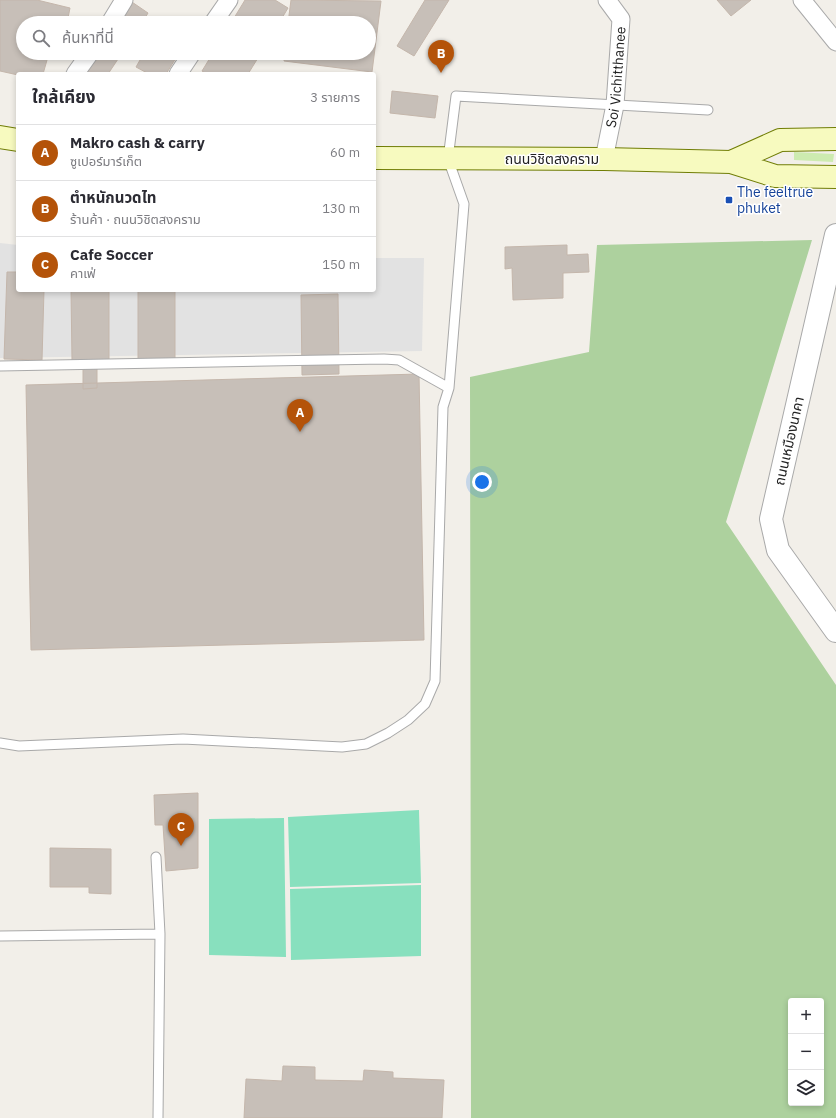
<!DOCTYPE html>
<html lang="th">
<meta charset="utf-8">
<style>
:root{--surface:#fff;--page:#f7f7f7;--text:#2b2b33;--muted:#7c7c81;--line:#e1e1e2;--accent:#b45309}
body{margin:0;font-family:"IBM Plex Sans","Noto Sans Thai",sans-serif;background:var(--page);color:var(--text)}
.controls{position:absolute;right:12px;bottom:12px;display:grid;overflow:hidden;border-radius:4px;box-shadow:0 2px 6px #0003}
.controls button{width:36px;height:36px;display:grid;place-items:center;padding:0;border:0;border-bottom:1px solid var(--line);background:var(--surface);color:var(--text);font:20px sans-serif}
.you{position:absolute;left:482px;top:482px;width:14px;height:14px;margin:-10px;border:3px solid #fff;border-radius:50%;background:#1a73e8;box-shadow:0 0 0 6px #1a73e833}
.badge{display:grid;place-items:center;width:26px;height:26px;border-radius:50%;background:var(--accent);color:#fff;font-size:13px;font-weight:700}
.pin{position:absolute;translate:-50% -33px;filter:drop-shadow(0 1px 2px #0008)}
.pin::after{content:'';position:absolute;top:21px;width:14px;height:12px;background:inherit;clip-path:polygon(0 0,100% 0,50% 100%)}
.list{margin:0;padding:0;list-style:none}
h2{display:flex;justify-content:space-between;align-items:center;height:52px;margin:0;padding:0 16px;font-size:17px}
h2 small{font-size:13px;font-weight:400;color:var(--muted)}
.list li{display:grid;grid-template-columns:26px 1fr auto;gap:12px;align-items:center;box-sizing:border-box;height:56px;padding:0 16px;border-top:1px solid var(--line)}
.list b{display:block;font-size:15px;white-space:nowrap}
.list p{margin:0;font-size:13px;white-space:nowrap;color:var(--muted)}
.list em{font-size:13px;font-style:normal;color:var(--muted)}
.icon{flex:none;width:22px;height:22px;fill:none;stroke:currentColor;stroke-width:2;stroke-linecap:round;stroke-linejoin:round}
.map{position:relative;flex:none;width:836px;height:1118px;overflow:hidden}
.search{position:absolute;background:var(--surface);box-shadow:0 2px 6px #0003;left:16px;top:16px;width:360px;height:44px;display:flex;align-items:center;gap:10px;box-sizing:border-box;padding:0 14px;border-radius:22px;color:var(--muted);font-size:15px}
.panel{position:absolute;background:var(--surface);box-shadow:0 2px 6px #0003;left:16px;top:72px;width:360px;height:220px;border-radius:4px}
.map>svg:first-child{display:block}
.grass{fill:#cdebb0}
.forest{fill:#add19e;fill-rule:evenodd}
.pitch{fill:#88e0be}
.parking{fill:#e2e2e2}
.building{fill:#c7bfb8;stroke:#c4b6ab}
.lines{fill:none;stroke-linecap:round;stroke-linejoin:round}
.service-casing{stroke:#a9a9a9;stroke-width:11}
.minor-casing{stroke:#a9a9a9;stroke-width:19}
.tertiary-casing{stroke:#a9a9a9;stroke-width:24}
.secondary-casing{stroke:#707d05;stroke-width:24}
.service{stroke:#fff;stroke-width:9}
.minor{stroke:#fff;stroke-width:17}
.tertiary{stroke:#fff;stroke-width:22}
.secondary{stroke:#f7fabf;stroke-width:22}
.transit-dot{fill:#1a4fb4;stroke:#fff;stroke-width:1.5}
.labels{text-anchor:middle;stroke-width:3;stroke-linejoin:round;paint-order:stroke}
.street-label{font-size:14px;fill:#222;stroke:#fff}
.transit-label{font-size:14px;fill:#164399;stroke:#fff;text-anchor:start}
</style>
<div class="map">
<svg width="836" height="1118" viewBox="0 0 836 1118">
<rect width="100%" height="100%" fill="#f2efe9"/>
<path class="grass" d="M 794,152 L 834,154 L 833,162 L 794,160 Z"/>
<path class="forest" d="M 812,240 L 726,522 L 836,685 L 836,1118 L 471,1118 L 470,377 L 589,352 L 597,245 ZM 791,1001 L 821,1001 L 821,1103 L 791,1103 Z"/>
<path class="pitch" d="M 419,810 L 421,883 L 290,887 L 288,817 Z
M 284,818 L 286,957 L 209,955 L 209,819 Z
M 421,885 L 421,956 L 291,960 L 290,889 Z"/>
<path class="parking" d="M 0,243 L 18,245 L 18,290 L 374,290 L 374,258 L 424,258 L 422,351 L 0,358 Z"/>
<path class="building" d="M 0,0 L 37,0 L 70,8 L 67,23 L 23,23 L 23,53 L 49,53 L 43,74 L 18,74 L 18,75 L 0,71 Z
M 129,0 L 148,13 L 142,23 L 114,23 Z
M 245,0 L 275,0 L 288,8 L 279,23 L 231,23 Z
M 291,0 L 381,1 L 372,72 L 284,61 L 285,53 L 369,53 L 369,23 L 288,23 Z
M 425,0 L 449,0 L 414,56 L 397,46 Z
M 717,0 L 751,0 L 731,16 Z
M 94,53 L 122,53 L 108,74 L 85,74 Z
M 144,53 L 179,53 L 166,74 L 149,74 L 136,67 Z
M 213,53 L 261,53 L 248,74 L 207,74 L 202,71 Z
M 392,91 L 438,96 L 435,118 L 390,113 Z
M 567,245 L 567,255 L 588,254 L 589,272 L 563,273 L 563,298 L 513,300 L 512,268 L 505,269 L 505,247 Z
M 7,272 L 18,272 L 18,290 L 44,290 L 42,360 L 4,359 Z
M 71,290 L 109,290 L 109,360 L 97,360 L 97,388 L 83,389 L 83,360 L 72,360 Z
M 138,290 L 175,290 L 175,360 L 138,360 Z
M 338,294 L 339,374 L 302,375 L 301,295 Z
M 419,374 L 424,640 L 31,650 L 26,385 Z
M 198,793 L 198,868 L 166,871 L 163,825 L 155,825 L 154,795 Z
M 50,848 L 111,849 L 111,894 L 89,893 L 89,887 L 50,887 Z
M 283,1066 L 315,1067 L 315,1080 L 363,1081 L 364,1070 L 393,1072 L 393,1078 L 444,1080 L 442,1118 L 244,1118 L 246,1079 L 282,1081 Z"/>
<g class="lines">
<defs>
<path id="service" d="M 0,366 L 384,359 L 399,360 L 449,388 L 464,204 L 448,159 L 456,96 L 708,110
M 0,743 L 19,746 L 183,739 L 342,747 L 366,744 L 388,733 L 408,720 L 425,704 L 435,681 L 443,407 L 449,388
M 156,857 L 160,934 L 158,1118
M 0,936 L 160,934"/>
<g id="minor">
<path d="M 802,0 L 836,42"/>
<path d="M 110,23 L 124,0"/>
<path d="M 213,23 L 229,0"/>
<path d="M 75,74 L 90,53"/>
<path d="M 178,74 L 192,53"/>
<path id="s1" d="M 604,159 L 615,105 L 621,19 L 607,0"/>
</g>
<path id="tertiary" d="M 836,235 L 771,519 L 778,550 L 836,631"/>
<path id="secondary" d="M 0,137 L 18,140
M 374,158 L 604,159 L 731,162 L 775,176 L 836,177
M 731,162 L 780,140 L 836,139"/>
</defs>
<use href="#service" class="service-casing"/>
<use href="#minor" class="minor-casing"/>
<use href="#tertiary" class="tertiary-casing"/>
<use href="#secondary" class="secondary-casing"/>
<use href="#service" class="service"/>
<use href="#minor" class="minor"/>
<use href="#tertiary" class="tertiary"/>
<use href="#secondary" class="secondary"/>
</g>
<rect class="transit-dot" x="725" y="196" width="8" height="8" rx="2"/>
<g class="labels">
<g class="street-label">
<text dy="5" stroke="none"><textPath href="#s1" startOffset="83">Soi Vichitthanee</textPath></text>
<text x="552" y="164">ถนนวิชิตสงคราม</text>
<text transform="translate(789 441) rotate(-77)" y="5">ถนนเหมืองนาคา</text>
</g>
<g class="transit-label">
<text x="737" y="197">The feeltrue<tspan x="737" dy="16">phuket</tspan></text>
</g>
</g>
</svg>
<div class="controls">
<button>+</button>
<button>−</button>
<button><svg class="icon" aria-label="layers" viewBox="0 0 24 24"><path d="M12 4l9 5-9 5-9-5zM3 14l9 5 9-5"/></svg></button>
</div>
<div class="you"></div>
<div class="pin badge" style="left:300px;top:432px">A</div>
<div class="pin badge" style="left:441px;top:73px">B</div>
<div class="pin badge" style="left:181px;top:846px">C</div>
<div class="search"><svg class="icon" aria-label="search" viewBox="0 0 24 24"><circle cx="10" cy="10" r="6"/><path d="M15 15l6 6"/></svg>ค้นหาที่นี่</div>
<section class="panel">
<h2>ใกล้เคียง<small>3 รายการ</small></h2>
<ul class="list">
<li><span class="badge">A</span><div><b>Makro cash &amp; carry</b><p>ซูเปอร์มาร์เก็ต</p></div><em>60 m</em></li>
<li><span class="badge">B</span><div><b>ตำหนักนวดไท</b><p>ร้านค้า · ถนนวิชิตสงคราม</p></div><em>130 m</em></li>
<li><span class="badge">C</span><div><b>Cafe Soccer</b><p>คาเฟ่</p></div><em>150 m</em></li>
</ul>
</section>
</div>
